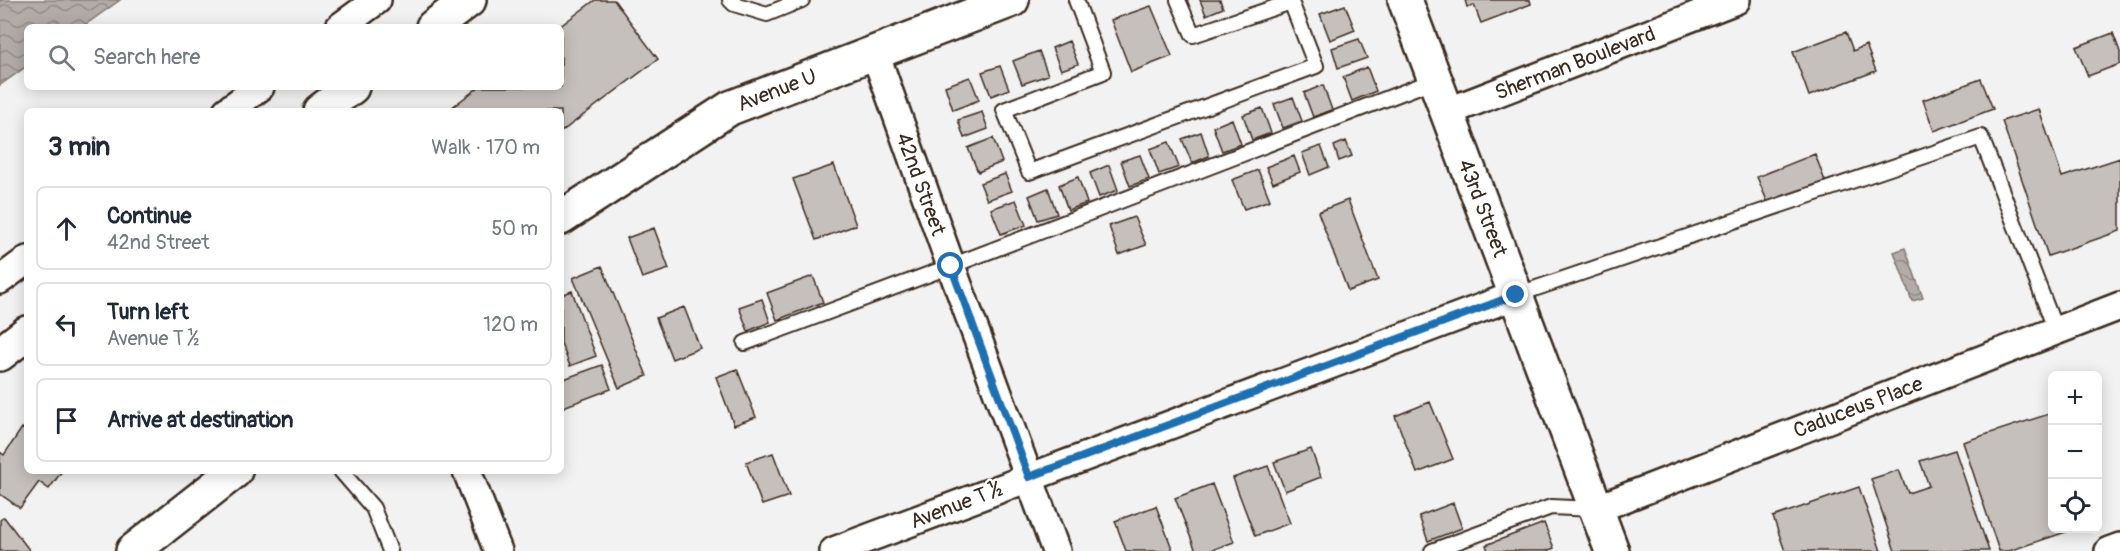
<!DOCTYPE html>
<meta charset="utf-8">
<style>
:root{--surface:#fff;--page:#f2f2f3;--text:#1f2937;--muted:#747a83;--line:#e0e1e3}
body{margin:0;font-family:Pangolin,sans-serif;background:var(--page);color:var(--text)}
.controls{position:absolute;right:18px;bottom:18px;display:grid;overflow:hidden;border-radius:9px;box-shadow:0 3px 15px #0003}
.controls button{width:54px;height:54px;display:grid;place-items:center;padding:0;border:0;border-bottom:2px solid var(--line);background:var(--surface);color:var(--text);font:30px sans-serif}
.stop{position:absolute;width:18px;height:18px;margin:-14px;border:4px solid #1f6fb2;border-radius:50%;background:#fff}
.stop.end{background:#1f6fb2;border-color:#fff;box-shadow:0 2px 6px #0008}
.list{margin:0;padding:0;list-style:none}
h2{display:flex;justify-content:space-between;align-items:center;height:78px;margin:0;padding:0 24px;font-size:26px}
h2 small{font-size:20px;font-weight:400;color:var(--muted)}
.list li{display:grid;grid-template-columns:39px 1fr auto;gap:18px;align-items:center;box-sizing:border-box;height:84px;margin:0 12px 12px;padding:0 12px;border:2px solid var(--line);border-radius:9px}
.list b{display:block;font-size:22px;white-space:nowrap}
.list p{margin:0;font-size:20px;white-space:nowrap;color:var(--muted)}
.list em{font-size:20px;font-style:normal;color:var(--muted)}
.icon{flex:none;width:33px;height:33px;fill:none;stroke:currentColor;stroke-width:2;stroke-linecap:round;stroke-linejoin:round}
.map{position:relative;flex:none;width:2120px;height:551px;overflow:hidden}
.search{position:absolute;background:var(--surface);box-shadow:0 3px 15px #0003;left:24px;top:24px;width:540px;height:66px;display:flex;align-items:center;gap:15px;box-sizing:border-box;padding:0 21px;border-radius:9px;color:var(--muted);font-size:22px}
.panel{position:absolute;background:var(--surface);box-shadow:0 3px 15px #0003;left:24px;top:108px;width:540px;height:366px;border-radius:9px}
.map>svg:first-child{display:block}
.water{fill:url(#water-waves);stroke:#827770;stroke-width:1.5}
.building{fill:#c6c0bd;stroke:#3b2a1e;stroke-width:1.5}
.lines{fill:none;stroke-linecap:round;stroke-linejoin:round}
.lane-casing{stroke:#3b2a1e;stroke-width:18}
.street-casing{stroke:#3b2a1e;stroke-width:32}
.secondary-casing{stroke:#3b2a1e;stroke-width:38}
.primary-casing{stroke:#3b2a1e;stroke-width:38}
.lane{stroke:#fff;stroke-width:14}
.street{stroke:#fff;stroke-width:27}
.secondary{stroke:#fff;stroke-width:33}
.primary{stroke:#fff;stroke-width:33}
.route{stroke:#1f6fb2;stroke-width:8}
.labels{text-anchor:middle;stroke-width:4.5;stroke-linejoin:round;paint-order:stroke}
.street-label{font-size:21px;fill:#3b2a1e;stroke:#fff}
</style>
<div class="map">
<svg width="2120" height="551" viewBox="0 0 2120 551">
<defs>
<pattern id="water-waves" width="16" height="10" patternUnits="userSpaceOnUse" patternTransform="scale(1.5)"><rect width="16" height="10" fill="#b2aba7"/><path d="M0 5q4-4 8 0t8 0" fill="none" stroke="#928b87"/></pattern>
</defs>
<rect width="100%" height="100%" fill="#f3f2f2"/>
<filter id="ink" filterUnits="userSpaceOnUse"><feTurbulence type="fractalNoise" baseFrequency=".0167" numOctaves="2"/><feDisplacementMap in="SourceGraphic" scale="12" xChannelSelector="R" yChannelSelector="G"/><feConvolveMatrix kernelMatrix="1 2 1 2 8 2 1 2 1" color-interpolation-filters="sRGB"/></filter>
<g filter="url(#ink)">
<path class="water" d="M 0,0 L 120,0 L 82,27 L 27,27 L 27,66 L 0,85 Z
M 1905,248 L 1923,298 L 1912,301 L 1894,252 Z"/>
<path class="building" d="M 595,0 L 614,0 L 658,59 L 561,132 L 561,111 L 447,111 L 479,87 L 561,87 L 561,27 L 559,27 Z
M 1200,0 L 1220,0 L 1223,8 L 1206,15 Z
M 1465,0 L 1530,0 L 1531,4 L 1481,23 L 1474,5 L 1467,7 Z
M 1345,5 L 1355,30 L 1330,40 L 1320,14 Z
M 1151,6 L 1172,56 L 1131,72 L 1111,20 Z
M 1846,32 L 1853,51 L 1866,45 L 1876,71 L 1809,96 L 1793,52 Z
M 2113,33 L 2120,52 L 2120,64 L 2088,76 L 2076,47 Z
M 1359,39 L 1367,58 L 1338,68 L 1332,48 Z
M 1069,41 L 1078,64 L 1061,70 L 1052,48 Z
M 1039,51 L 1048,75 L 1022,84 L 1013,61 Z
M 1000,66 L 1009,89 L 991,96 L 982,72 Z
M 1367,67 L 1376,91 L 1352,101 L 1343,77 Z
M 970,77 L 979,100 L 953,110 L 945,86 Z
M 1981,79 L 1993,109 L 1934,131 L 1923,100 Z
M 1323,85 L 1332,110 L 1313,117 L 1304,93 Z
M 1293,97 L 1302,121 L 1283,128 L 1274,104 Z
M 1262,108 L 1271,133 L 1252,140 L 1243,115 Z
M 2039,109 L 2062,177 L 2120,158 L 2120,231 L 2048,256 L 2002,121 Z
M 982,112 L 988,129 L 964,138 L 958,120 Z
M 1232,119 L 1241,144 L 1222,151 L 1213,127 Z
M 1201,132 L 1209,156 L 1192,163 L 1182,139 Z
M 993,138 L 1002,162 L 978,172 L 968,148 Z
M 1346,141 L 1352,156 L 1339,161 L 1334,146 Z
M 1169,142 L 1179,167 L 1159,174 L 1150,149 Z
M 1321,146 L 1329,167 L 1310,175 L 1302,153 Z
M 1815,154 L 1825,181 L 1768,203 L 1757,177 Z
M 1140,155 L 1149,179 L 1130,186 L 1121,161 Z
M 1294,156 L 1300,172 L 1273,183 L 1266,167 Z
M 834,165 L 856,225 L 816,240 L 793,179 Z
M 1109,165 L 1118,190 L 1099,197 L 1090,173 Z
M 1258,170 L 1270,200 L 1244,209 L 1232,180 Z
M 1005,174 L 1012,191 L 987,200 L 980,183 Z
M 1078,177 L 1087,203 L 1068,210 L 1059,185 Z
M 1048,188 L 1057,214 L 1038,220 L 1029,196 Z
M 1016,200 L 1026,225 L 1001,234 L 991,209 Z
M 1348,200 L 1378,280 L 1348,291 L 1318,212 Z
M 1134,217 L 1146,245 L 1119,255 L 1109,226 Z
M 654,228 L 669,269 L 642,278 L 627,238 Z
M 602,266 L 647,376 L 619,388 L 573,278 Z
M 813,276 L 823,302 L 777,320 L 767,293 Z
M 572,291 L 596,356 L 570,366 L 561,343 L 561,295 Z
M 762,299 L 770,322 L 748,331 L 739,307 Z
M 684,307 L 700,348 L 672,359 L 656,318 Z
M 602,365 L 611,389 L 561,408 L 561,380 Z
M 737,369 L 756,417 L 734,425 L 716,377 Z
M 1430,402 L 1453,459 L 1417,473 L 1395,416 Z
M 2052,413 L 2052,528 L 2065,528 L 2066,532 L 2009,551 L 1999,551 L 1963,442 Z
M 22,428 L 27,431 L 27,471 L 62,471 L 49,489 L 39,482 L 20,508 L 0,494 L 0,452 L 4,455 Z
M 1311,449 L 1321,477 L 1285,491 L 1274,462 Z
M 1955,450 L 1989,551 L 1895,551 L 1871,479 L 1899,470 L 1908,493 L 1929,486 L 1920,461 Z
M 773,453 L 789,496 L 762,505 L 746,462 Z
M 1268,466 L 1290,523 L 1255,536 L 1233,478 Z
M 1212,484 L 1234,542 L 1209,551 L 1196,551 L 1175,498 Z
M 1859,487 L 1881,551 L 1785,551 L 1773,517 Z
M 1453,503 L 1462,528 L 1428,541 L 1419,516 Z
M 1156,506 L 1173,551 L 1126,551 L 1115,521 Z
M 4,517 L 30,551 L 0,551 L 0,520 Z
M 1544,523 L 1554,548 L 1547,551 L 1488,551 L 1486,545 Z"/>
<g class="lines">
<defs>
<path id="lane" d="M 730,0 L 734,4 L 767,14 L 802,0
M 1076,0 L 1103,72 L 1004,110 L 1029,172 L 1316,66 L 1291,2 L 1193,35 L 1178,0
M 1516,295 L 1981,137 L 2056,331
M 745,343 L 951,266 L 1435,80
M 341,471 L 373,508 L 390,551
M 1432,551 L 1551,507 L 1594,509"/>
<path id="street" d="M 340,27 L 377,0
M 875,53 L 951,266 L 1056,551
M 227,111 L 260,87
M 1447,112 L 1736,0
M 0,280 L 27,260
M 467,471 L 498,551
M 1596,509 L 2120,306
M 834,551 L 1516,295
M 2109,551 L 2120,547"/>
<path id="secondary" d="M 1405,0 L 1612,551
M 561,218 L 730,108 L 1012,0
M 133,551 L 235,471"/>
<path id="primary" d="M 433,27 L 469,0
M 320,111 L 352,87
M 0,354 L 27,333"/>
</defs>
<use href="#lane" class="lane-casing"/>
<use href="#street" class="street-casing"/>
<use href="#secondary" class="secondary-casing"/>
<use href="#primary" class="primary-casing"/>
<use href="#lane" class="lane"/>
<use href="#street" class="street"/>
<use href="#secondary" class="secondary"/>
<use href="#primary" class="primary"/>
</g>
</g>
<g class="lines" filter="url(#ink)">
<path class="route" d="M 951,266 L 1029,477 L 1516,295"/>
</g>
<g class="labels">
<g class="street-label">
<text transform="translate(1575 63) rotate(-21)" y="7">Sherman Boulevard</text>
<text transform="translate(777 90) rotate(-21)" y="7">Avenue U</text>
<text transform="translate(921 184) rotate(70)" y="7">42nd Street</text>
<text transform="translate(1483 208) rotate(69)" y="7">43rd Street</text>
<text transform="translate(1858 407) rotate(-21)" y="7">Caduceus Place</text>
<text transform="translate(956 505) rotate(-21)" y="7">Avenue T ½</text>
</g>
</g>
</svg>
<div class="controls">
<button>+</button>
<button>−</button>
<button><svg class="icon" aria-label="locate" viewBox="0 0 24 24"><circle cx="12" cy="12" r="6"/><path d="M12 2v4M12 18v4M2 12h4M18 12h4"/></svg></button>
</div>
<div class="stop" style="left:951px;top:266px"></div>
<div class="stop end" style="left:1516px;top:295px"></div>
<div class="search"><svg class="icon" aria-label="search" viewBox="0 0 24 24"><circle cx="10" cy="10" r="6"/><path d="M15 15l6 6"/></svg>Search here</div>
<section class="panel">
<h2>3 min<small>Walk · 170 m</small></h2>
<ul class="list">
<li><svg class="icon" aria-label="ahead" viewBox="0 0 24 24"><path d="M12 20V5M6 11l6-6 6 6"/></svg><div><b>Continue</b><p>42nd Street</p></div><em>50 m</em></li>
<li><svg class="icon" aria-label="left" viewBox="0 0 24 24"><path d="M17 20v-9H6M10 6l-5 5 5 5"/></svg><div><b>Turn left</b><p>Avenue T ½</p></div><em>120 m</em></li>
<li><svg class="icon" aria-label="arrive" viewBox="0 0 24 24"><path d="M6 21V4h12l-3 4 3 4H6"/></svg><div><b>Arrive at destination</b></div></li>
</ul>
</section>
</div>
